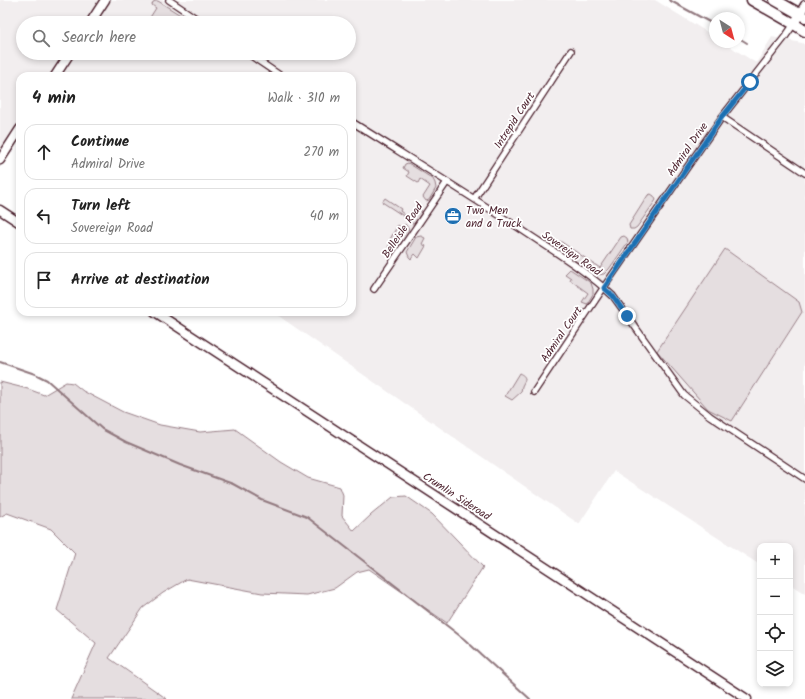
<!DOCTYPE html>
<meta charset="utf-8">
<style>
:root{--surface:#fff;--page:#f6f6f6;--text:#222;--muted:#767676;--line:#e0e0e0}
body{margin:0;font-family:Kalam,sans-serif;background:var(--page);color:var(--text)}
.controls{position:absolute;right:12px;bottom:12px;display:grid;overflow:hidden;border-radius:8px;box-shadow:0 2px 6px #0003}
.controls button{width:36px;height:36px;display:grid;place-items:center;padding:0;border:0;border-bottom:1px solid var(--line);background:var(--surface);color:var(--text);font:20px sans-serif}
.compass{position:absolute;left:709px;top:12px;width:36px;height:36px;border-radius:50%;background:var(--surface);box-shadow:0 2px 6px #0003;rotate:144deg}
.stop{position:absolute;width:12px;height:12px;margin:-9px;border:3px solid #1f6fb2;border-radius:50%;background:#fff}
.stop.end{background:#1f6fb2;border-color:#fff;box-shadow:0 1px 4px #0008}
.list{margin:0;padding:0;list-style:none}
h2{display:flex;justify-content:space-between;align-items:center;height:52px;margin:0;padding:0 16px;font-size:17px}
h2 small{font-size:13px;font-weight:400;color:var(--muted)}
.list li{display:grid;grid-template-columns:26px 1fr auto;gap:12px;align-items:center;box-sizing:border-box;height:56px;margin:0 8px 8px;padding:0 8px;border:1px solid var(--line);border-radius:12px}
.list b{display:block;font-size:15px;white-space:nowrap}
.list p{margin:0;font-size:13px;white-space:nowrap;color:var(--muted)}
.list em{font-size:13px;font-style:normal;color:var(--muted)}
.icon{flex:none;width:22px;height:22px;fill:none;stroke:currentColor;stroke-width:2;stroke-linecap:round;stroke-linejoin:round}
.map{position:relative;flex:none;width:805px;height:699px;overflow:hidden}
.search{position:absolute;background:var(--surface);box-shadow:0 2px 6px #0003;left:16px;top:16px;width:340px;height:44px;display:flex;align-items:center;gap:10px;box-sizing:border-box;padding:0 14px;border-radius:22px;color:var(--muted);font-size:15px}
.panel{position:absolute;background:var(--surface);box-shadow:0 2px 6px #0003;left:16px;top:72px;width:340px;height:244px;border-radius:12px}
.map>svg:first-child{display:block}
.built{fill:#f2eeef;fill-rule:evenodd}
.green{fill:#e5dee0;stroke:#987e86}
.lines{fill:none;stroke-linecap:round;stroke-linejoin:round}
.stream{stroke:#91787e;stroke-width:2}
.street-casing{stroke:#4a1f2b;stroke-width:8}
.secondary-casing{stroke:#4a1f2b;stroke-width:11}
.highway-casing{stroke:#4a1f2b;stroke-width:13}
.street{stroke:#fff;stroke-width:5.5}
.secondary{stroke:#fff;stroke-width:8}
.highway{stroke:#fff;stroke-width:10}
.route{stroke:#1f6fb2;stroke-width:5}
.labels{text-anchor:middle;stroke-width:3.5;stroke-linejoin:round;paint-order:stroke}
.street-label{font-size:11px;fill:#4a1f2b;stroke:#fff}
.poi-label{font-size:11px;fill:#4a1f2b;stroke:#fff;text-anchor:start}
</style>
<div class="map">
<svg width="805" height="699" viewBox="0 0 805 699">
<rect width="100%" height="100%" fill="#fff"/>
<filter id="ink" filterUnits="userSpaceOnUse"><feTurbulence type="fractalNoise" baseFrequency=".025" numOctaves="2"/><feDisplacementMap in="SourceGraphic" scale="8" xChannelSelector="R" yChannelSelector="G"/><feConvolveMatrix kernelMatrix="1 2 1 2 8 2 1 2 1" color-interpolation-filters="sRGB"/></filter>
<g filter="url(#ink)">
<path class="built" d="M 0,0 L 655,0 L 715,37 L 715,42 L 723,42 L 756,63 L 772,37 L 802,43 L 805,45 L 805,594 L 790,584 L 790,546 L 760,546 L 760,565 L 614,471 L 579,524 L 273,312 L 352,312 L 352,76 L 20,76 L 20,136 L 12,132 L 0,151 ZM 23,23 L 349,23 L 349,53 L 23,53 Z"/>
<path class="green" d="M 156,1 L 158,1 L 182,16 L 184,19 L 182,23 L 154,23 L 149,19 L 156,8 L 152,5 L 153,2 Z
M 408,163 L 433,179 L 435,183 L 436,188 L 429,200 L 426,201 L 423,197 L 430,186 L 420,179 L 418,183 L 407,176 L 409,172 L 403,168 L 405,164 Z
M 651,194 L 654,196 L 656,200 L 637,227 L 634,229 L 630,229 L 629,225 L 648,195 Z
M 385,198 L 401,209 L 400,211 L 409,218 L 416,207 L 417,207 L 421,210 L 422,212 L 414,224 L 412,224 L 408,219 L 382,202 Z
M 405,224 L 408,228 L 409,231 L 398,249 L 394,250 L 388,247 L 391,242 L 389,241 L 398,225 L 402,228 Z
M 421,236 L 425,238 L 422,244 L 426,246 L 419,258 L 415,254 L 411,259 L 409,257 L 407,252 L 416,237 Z
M 624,236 L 627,238 L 628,242 L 609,269 L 604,274 L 597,275 L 557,249 L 556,246 L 557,243 L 560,241 L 600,268 L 621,237 Z
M 725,249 L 799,302 L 802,312 L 732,421 L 708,409 L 657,351 Z
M 570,269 L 591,283 L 593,289 L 593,294 L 587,304 L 582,302 L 588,293 L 570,280 L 571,278 L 565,274 Z
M 519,373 C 523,375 525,376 525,380 L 522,386 L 521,392 L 512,400 L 505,396 Z
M 0,382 L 28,389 L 44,395 L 66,382 L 73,383 L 83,391 L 123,412 L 160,425 L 200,432 L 235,429 L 281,462 L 308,478 L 340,487 L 343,495 L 342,516 L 354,531 L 371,515 L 393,497 L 406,496 L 432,514 L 483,567 L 447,623 L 369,569 L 357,572 L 335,588 L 307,595 L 262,593 L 187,579 L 163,593 L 143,608 L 109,658 L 167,699 L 71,699 L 96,643 L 57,610 L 75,553 L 51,529 L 7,513 L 0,517 Z"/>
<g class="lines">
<path class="stream" d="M 669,0 L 715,25
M 739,38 L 747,43
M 0,362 L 35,374 L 47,380 L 102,429 L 126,442 L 180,465 L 233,484 L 262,500 L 307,517 L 464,639 L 530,699"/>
<defs>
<path id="street" d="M 169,0 L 203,23
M 247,53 L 281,76
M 722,117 L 805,173
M 352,122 C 409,158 466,193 522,230 C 553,251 586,270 613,296 L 684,395 L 710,416 L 805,479
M 474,199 L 571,51
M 374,289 L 447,182
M 534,392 L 604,287 L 722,117 L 785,37 L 794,24"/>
<path id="secondary" d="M 90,23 L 105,0
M 794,24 L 805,5
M 55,76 L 70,53
M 0,160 L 20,129
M 0,210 L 20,223
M 155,312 L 747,699"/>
<path id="highway" d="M 752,0 L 794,24 L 805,31
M 775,0 L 805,17"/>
</defs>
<use href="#street" class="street-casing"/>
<use href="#secondary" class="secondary-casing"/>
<use href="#highway" class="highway-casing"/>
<use href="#street" class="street"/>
<use href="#secondary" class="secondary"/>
<use href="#highway" class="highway"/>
</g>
</g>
<g class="lines" filter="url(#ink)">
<path class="route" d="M 627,316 L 613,296 L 604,288 L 722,117 L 750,82"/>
</g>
<defs>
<symbol id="office-disc" viewBox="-11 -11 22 22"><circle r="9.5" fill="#1f6fb2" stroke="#fff"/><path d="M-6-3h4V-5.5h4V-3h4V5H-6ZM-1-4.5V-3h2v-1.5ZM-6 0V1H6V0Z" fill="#fff"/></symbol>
</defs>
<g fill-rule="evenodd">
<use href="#office-disc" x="443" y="206" width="20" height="20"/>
</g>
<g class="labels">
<g class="street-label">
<text transform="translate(514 120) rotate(-57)" y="4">Intrepid Court</text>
<text transform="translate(687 149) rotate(-55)" y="4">Admiral Drive</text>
<text transform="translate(402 230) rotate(-56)" y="4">Belleisle Road</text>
<text transform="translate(572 253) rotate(35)" y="4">Sovereign Road</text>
<text transform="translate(561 334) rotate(-56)" y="4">Admiral Court</text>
<text transform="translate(457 496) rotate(33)" y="4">Crumlin Sideroad</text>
</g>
<g class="poi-label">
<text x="466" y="214">Two Men<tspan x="466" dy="13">and a Truck</tspan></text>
</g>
</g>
</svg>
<div class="controls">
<button>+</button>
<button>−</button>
<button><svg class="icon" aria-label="locate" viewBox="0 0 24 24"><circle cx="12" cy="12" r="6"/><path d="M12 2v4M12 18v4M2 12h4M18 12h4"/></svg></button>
<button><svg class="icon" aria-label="layers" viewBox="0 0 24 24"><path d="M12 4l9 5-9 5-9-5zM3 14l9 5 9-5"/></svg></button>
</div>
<svg class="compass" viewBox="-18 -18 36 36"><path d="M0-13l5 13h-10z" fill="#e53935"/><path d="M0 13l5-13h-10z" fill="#767676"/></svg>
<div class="stop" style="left:750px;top:82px"></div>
<div class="stop end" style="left:627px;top:316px"></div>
<div class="search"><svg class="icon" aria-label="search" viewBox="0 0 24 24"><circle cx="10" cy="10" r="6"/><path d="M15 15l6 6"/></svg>Search here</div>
<section class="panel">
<h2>4 min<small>Walk · 310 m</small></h2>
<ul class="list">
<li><svg class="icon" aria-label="ahead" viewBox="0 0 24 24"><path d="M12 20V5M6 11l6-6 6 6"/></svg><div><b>Continue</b><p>Admiral Drive</p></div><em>270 m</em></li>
<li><svg class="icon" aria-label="left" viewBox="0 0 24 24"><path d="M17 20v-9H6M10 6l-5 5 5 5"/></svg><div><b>Turn left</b><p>Sovereign Road</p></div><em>40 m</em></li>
<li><svg class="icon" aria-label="arrive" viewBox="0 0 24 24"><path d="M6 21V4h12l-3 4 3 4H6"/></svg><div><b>Arrive at destination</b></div></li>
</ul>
</section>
</div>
